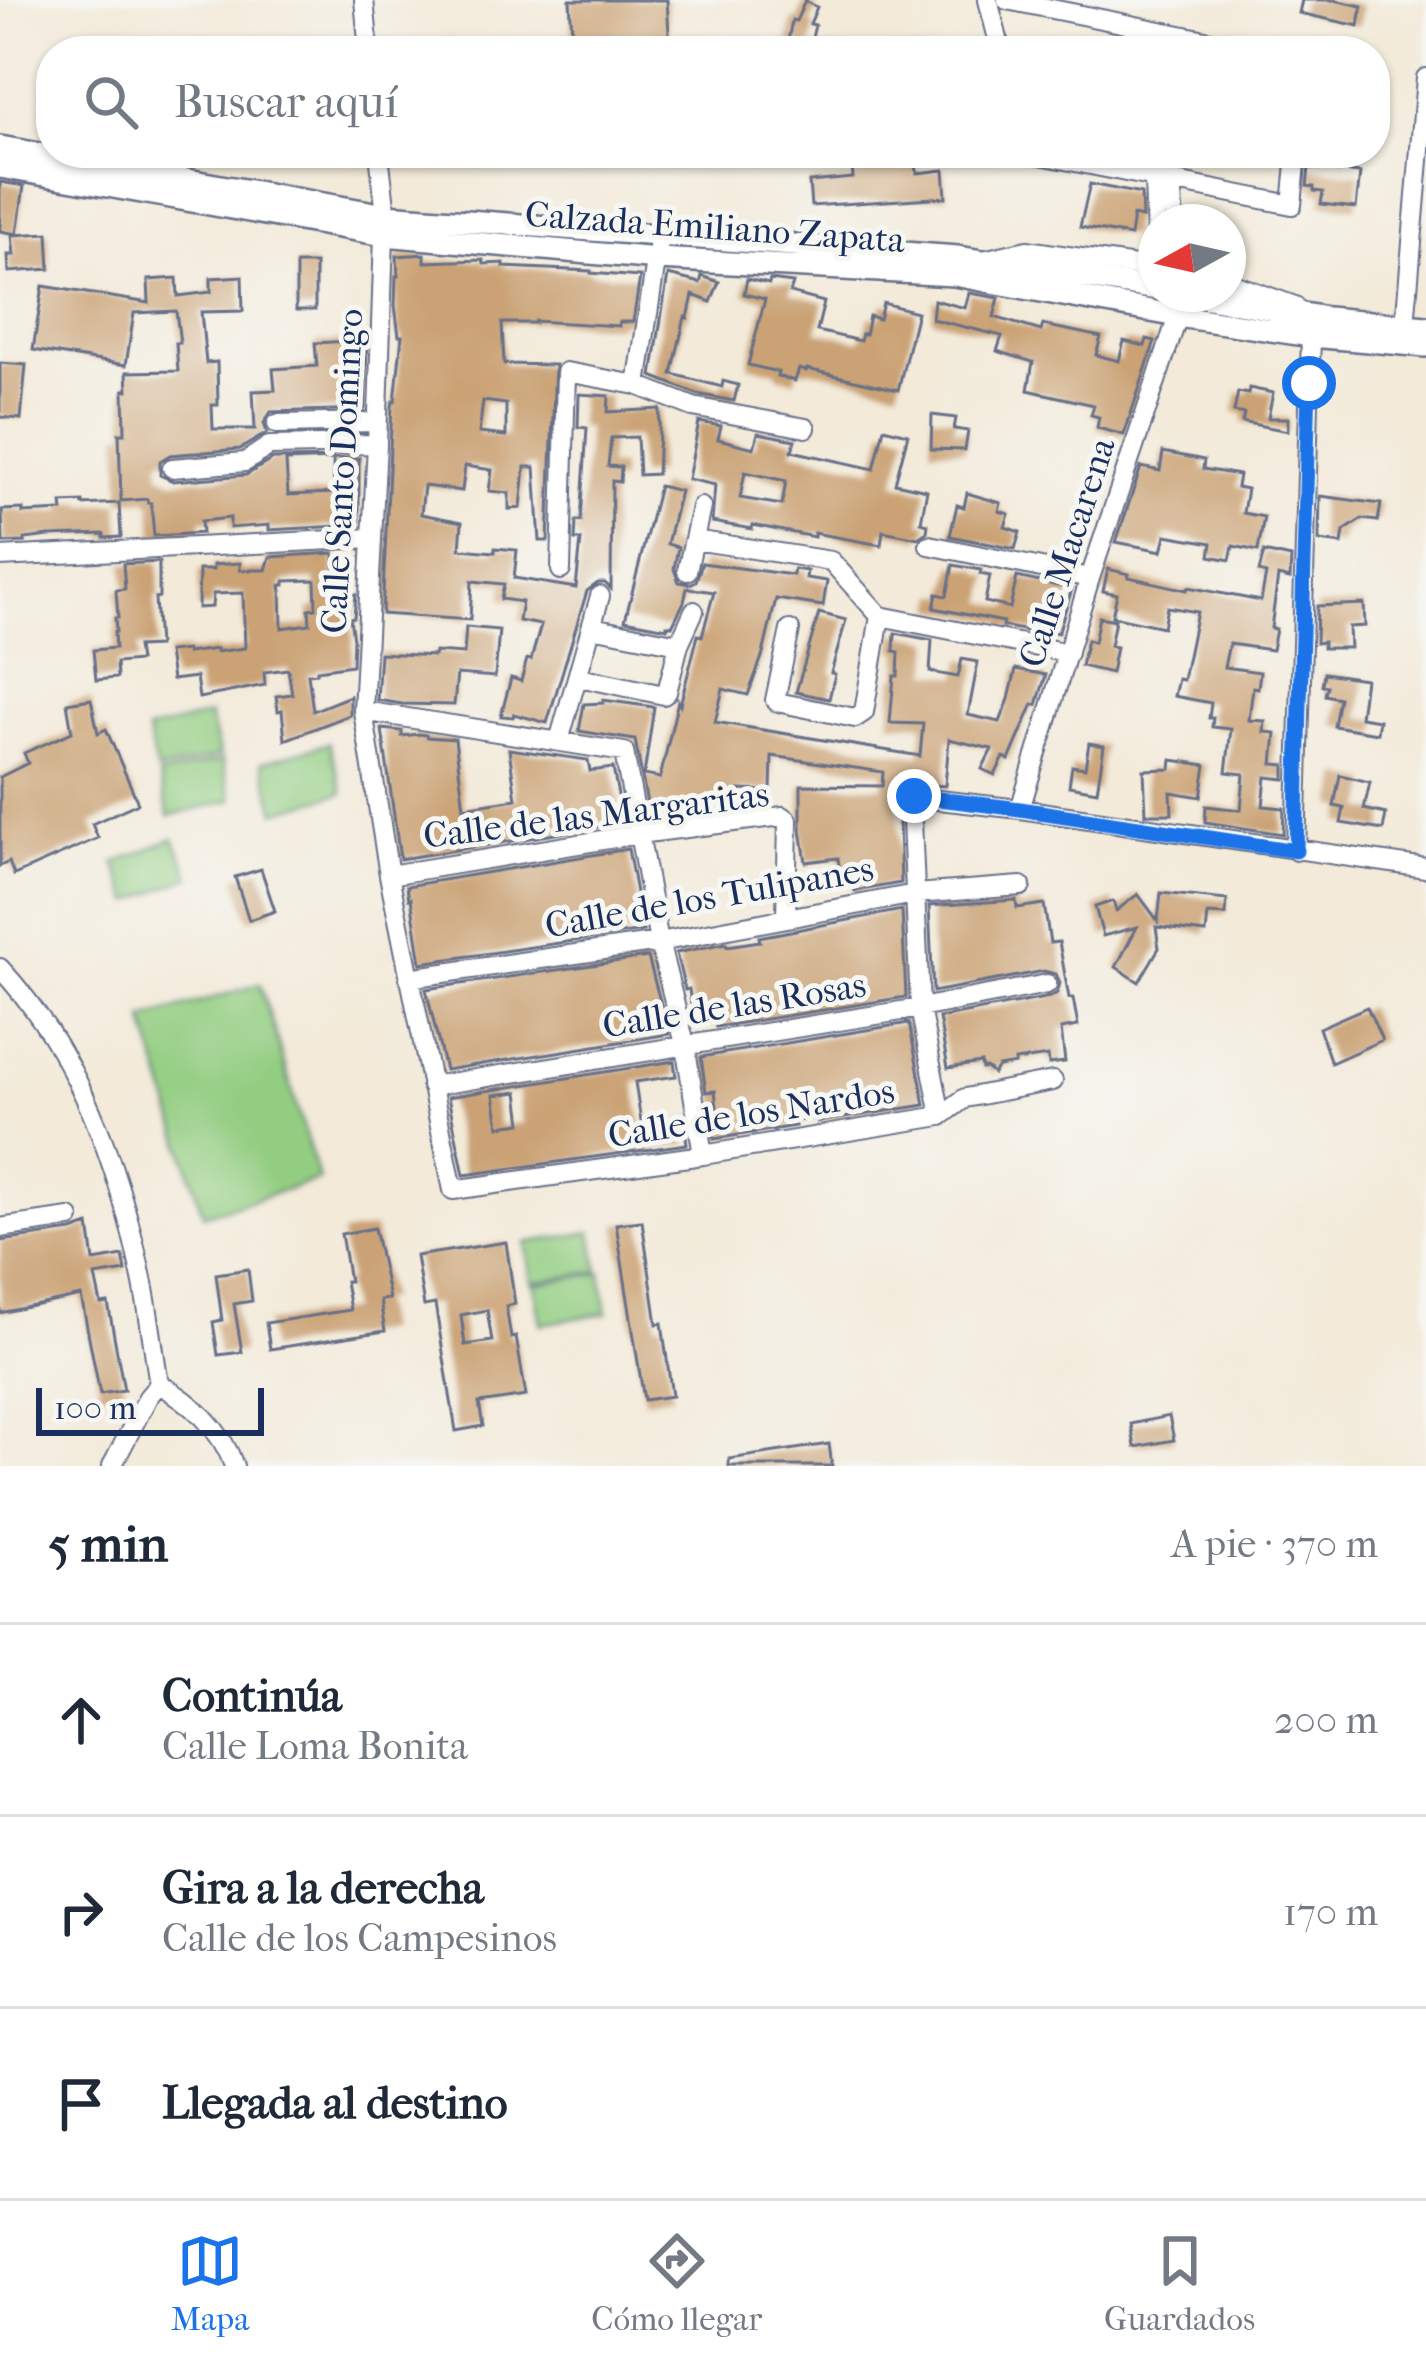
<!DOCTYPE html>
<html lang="es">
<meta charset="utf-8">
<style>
:root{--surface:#fff;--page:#f2f2f3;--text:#1f2937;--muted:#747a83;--line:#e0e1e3;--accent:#1a73e8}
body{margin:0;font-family:"IM FELL French Canon",serif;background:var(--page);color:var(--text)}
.compass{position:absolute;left:1138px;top:204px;width:108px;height:108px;border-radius:50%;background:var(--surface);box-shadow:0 3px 9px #0004;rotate:262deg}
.scale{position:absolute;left:36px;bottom:30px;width:228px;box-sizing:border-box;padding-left:12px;border:6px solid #1b2f5e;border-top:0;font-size:33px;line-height:42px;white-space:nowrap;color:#1b2f5e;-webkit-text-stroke:9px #f6f6f2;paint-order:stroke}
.stop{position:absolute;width:36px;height:36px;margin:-27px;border:9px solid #1a73e8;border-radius:50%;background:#fff}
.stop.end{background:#1a73e8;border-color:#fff;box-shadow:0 3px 12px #0008}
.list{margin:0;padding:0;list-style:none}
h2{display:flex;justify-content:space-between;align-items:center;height:156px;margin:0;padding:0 48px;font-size:51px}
h2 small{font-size:39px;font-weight:400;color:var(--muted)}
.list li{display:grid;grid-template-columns:78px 1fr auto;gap:36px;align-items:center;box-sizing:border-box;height:192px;padding:0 48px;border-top:3px solid var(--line)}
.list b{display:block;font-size:45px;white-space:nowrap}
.list p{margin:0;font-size:39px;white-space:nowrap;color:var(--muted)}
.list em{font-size:39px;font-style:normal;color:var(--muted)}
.icon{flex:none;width:66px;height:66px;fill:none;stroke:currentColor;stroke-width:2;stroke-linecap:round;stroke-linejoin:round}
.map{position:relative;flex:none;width:1426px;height:1466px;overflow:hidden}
.search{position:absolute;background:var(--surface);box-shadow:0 3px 9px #0004;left:36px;right:36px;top:36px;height:132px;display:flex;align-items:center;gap:30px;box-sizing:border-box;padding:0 42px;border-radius:48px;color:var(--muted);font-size:45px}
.sheet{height:732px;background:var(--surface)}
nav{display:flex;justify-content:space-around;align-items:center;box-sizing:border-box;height:168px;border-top:3px solid var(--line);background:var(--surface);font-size:33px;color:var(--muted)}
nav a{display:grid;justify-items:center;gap:6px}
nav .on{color:var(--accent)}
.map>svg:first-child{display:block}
.green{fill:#93cd81;stroke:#577e70;stroke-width:3}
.building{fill:#caa274;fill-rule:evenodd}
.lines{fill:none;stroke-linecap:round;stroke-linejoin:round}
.minor-casing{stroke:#677089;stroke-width:22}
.major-casing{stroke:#677089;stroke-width:26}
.minor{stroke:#fff;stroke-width:18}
.major{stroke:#fff;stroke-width:21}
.route{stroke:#1a73e8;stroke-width:15}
.labels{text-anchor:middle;stroke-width:10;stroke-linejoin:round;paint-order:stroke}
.street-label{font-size:36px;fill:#1b2f5e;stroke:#f6f6f2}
</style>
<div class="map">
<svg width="1426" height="1466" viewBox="0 0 1426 1466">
<rect width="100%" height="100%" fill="#f6f6f2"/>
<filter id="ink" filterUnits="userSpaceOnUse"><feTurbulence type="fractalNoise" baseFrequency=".00833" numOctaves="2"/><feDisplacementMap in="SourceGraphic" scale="24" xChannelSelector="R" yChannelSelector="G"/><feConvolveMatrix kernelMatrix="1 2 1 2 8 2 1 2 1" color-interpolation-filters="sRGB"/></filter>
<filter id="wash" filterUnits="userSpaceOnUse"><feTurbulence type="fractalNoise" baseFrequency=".004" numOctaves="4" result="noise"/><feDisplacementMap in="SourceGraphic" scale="48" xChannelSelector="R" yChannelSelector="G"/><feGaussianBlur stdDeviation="2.7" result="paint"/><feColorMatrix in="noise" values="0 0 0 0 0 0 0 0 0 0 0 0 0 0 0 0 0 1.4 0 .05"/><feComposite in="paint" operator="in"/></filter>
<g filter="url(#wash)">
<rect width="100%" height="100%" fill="#f3ead9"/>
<path class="green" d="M 209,715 L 220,756 L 157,772 L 147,731 Z
M 329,743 L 343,793 L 276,812 L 262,762 Z
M 222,760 L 232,800 L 169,816 L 159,776 Z
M 174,838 L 191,877 L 131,902 L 115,863 Z
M 260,984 L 319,1180 L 203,1215 L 144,1019 Z
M 592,1232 L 599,1271 L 532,1282 L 526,1243 Z
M 601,1273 L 607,1313 L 541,1324 L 534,1284 Z"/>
<g id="blocks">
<path class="building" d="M 570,0 L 667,0 L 670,51 L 573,51 Z
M 1302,0 L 1334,0 L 1362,6 L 1359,26 L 1299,13 Z
M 805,1 L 817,7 L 810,24 L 815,25 L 809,51 L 787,46 L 792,20 L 796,21 Z
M 851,153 L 915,153 L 917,173 L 944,170 L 946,197 L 811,206 L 809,182 L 853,178 Z
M 1309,168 L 1360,173 L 1356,208 L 1321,204 L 1323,192 L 1314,191 L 1314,187 L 1307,186 Z
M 0,182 L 24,186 L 17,234 L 0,231 Z
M 1090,184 L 1141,194 L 1142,218 L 1133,216 L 1130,236 L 1080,227 Z
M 48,233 L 50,269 L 9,272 L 8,255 L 14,255 L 12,235 Z
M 425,254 L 425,262 L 483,260 L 484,264 L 504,263 L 504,267 L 591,271 L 591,273 L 640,277 L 633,322 L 619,322 L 619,326 L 535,321 L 535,323 L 502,323 L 504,364 L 555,365 L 548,541 L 540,541 L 535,467 L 525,467 L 521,508 L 509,509 L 509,493 L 489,491 L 492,470 L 465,466 L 462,491 L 424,486 L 421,514 L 462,522 L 460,549 L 495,552 L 495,548 L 517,550 L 514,578 L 576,588 L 581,540 L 575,540 L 576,521 L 581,521 L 587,428 L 578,427 L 579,394 L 609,396 L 608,412 L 660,409 L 657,474 L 639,475 L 637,437 L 611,438 L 608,466 L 621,467 L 620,482 L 612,481 L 611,589 L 605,583 L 598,583 L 587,591 L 547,723 L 514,714 L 513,717 L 501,716 L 511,678 L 521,681 L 527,659 L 531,660 L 541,625 L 519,621 L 522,602 L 501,599 L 504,584 L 472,581 L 470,620 L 382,614 L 392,407 L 393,401 L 395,401 L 402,336 L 399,336 L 395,306 L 396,276 L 398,276 L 397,256 ZM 483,401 L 506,404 L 506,436 L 479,433 Z
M 296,264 L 315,264 L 315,310 L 296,310 Z
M 668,275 L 700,283 L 702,276 L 719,282 L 711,302 L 693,295 L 688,318 L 685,317 L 672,374 L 722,387 L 723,381 L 738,385 L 734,401 L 697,394 L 652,376 Z
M 242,276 L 243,311 L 201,312 L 206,363 L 217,362 L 218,405 L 212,405 L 213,429 L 255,429 L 253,391 L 275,390 L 273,369 L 317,366 L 315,343 L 367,340 L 365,409 L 271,412 L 264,423 L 267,433 L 240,449 L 170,455 L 160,461 L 160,475 L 173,481 L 246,475 L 273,459 L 359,458 L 359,525 L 269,530 L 269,525 L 230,528 L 230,518 L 201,521 L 202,533 L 154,536 L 151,503 L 148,503 L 147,499 L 121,501 L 119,433 L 125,433 L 124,390 L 128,390 L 127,372 L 178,371 L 176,343 L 180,343 L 176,311 L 134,313 L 126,365 L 33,350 L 43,286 L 149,303 L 148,280 L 177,278 L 178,296 L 211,292 L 211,278 ZM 333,459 L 334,493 L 288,495 L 286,461 Z
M 747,279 L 769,284 L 770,280 L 793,283 L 790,293 L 824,302 L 817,331 L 860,341 L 862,334 L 865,335 L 869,316 L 879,319 L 883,303 L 917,312 L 898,390 L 807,369 L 806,371 L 799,369 L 795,381 L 777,376 L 778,372 L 748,365 L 765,299 L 744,294 Z
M 969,293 L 999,298 L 994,317 L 1041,331 L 1043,325 L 1101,337 L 1096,355 L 1119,361 L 1124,341 L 1145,346 L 1147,339 L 1155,341 L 1124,435 L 1097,428 L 1099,417 L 1091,415 L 1094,405 L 1028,390 L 1033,362 L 997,351 L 1002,336 L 932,319 L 934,300 L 965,308 Z
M 0,363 L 26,365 L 21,419 L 0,417 Z
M 1249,388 L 1273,393 L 1268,418 L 1288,418 L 1288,431 L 1242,422 L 1244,414 L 1234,412 L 1238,392 L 1248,394 Z
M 932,415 L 956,418 L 954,429 L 968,431 L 965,450 L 931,449 Z
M 699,422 L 721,426 L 718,439 L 754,448 L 758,433 L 795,440 L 792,451 L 874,469 L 884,428 L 908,434 L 895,483 L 927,490 L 921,522 L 928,524 L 927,532 L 918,538 L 883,531 L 881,545 L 814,533 L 814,537 L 753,525 L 752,529 L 712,522 L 715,485 L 688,479 ZM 745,472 L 786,481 L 782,505 L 740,498 Z
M 1163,452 L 1204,460 L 1203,469 L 1239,475 L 1237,487 L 1247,489 L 1243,513 L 1264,517 L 1258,551 L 1233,546 L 1230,560 L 1210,556 L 1212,543 L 1166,535 L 1162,551 L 1116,542 L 1141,467 L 1160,471 Z
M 659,486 L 680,491 L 667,544 L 678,547 L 674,569 L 679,582 L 690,584 L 696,581 L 702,563 L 793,575 L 794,569 L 807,571 L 806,578 L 827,581 L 823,606 L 776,599 L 763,654 L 748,695 L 723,689 L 715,722 L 920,756 L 923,724 L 890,723 L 894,676 L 898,676 L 899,652 L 894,651 L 895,633 L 932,640 L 930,672 L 958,677 L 962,659 L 978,662 L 968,715 L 1000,722 L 1009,699 L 1016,669 L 1046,675 L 1037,705 L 1033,704 L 1009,760 L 1004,757 L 995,775 L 982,769 L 992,749 L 949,739 L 945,786 L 903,783 L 898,798 L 901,883 L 855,891 L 854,884 L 842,885 L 838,858 L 806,862 L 801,830 L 801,785 L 882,786 L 883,772 L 772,756 L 771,791 L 739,790 L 739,795 L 727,795 L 728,803 L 699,806 L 700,813 L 650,819 L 635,740 L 579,731 L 584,704 L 603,703 L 603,700 L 654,707 L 644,775 L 660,778 L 678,701 L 680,705 L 698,635 L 702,636 L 714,592 L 687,588 L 684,602 L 672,626 L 667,625 L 667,628 L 625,620 Z
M 967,493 L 1001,503 L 999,511 L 1009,514 L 1005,527 L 1020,532 L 1015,549 L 950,536 L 957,505 L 964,507 Z
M 1320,496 L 1381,504 L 1378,521 L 1362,519 L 1344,531 L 1342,544 L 1319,541 Z
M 83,502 L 83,505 L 119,503 L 121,537 L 104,538 L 104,534 L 49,536 L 25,539 L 25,542 L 3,543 L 2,510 L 23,509 L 23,513 L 63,511 L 62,503 Z
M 1264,552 L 1291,558 L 1290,579 L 1278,576 L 1271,628 L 1276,629 L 1272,650 L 1229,644 L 1224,667 L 1260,672 L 1258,688 L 1253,687 L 1249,720 L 1265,721 L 1264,732 L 1276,733 L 1273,764 L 1285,765 L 1285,779 L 1266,777 L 1263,806 L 1284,808 L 1283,834 L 1205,822 L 1206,806 L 1241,810 L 1244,774 L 1226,772 L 1231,729 L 1212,727 L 1213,718 L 1209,718 L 1211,703 L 1174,696 L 1178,679 L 1183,680 L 1197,612 L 1167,607 L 1163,627 L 1112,616 L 1117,594 L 1103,591 L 1108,569 L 1129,574 L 1128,577 L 1187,590 L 1188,587 L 1261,601 L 1266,574 L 1259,572 Z
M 334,553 L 335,595 L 356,594 L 354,617 L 350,618 L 353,639 L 352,665 L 317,670 L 317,673 L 308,674 L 313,711 L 350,696 L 350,715 L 285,740 L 282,710 L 278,711 L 276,696 L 292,694 L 288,669 L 264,672 L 265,685 L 199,698 L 196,677 L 172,680 L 168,652 L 186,650 L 187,653 L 216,649 L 216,652 L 245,648 L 243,593 L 213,594 L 212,607 L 198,608 L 199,570 L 213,570 L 213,565 L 240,563 L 240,570 L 266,570 L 270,557 ZM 315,580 L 316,608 L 309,609 L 310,624 L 282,628 L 281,585 L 285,585 L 285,581 Z
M 159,562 L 159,597 L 155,598 L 158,646 L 137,647 L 139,661 L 116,663 L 117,678 L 96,680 L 93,650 L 115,648 L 114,632 L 116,632 L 115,618 L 118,618 L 116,590 L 125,589 L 123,564 Z
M 953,565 L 981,570 L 980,574 L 990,576 L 985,602 L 1010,608 L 1017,577 L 1072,589 L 1058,633 L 1044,630 L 1043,634 L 1002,626 L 1003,622 L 934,608 L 937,594 L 947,596 Z
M 1364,604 L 1365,626 L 1349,627 L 1350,648 L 1323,648 L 1323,642 L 1316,643 L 1317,606 Z
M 819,613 L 846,620 L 831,673 L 835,674 L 829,699 L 796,692 Z
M 1099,617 L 1115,620 L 1110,646 L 1116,647 L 1111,673 L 1081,666 L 1087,640 L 1094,642 Z
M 466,627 L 499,630 L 495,677 L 457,674 L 454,705 L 402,704 L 377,700 L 380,653 L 434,656 L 435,652 L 464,654 Z
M 1324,673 L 1365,679 L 1360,717 L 1379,720 L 1377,733 L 1334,726 L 1339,698 L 1325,695 L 1327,686 L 1322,685 Z
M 91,699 L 98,733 L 106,729 L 138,803 L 92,824 L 98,838 L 14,875 L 9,862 L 0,866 L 0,777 L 28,763 L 24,753 L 72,732 L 67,703 Z
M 382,729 L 402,731 L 402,736 L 419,734 L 426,735 L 427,737 L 455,739 L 464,807 L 516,799 L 509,749 L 588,760 L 590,771 L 613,768 L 623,823 L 400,859 Z
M 1089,743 L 1104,746 L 1097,791 L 1069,786 L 1072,766 L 1085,768 Z
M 1172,760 L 1206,765 L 1201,797 L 1171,792 L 1172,814 L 1146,814 L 1144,770 L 1171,769 Z
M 1340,775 L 1370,782 L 1364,809 L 1386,814 L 1383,830 L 1341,823 L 1344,808 L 1334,806 Z
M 628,849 L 643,931 L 421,963 L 411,898 L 409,899 L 407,886 Z
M 261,869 L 275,911 L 249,920 L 235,877 Z
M 1161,893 L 1227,900 L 1226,915 L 1208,914 L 1206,933 L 1156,927 L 1159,948 L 1139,982 L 1116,967 L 1137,927 L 1103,936 L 1095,907 L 1113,901 L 1116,911 L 1138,894 L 1158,921 Z
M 1016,900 L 1017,908 L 1044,904 L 1050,943 L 1059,942 L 1069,998 L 1073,998 L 1078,1026 L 1061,1029 L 1065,1062 L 1049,1064 L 1048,1056 L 1015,1061 L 1015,1064 L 998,1067 L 993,1074 L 986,1068 L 982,1069 L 981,1063 L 948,1068 L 939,1018 L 1050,997 L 1057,993 L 1060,983 L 1056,974 L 1044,971 L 933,992 L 929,906 Z
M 902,910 L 906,997 L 716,1027 L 714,1010 L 692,1012 L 689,989 L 685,990 L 676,953 L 726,943 L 727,946 L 760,941 L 759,937 Z
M 648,957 L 669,1034 L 445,1070 L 426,989 Z
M 1367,1007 L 1382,1040 L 1331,1063 L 1319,1028 Z
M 909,1023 L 925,1105 L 818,1122 L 818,1118 L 794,1121 L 795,1126 L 714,1139 L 711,1117 L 718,1116 L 715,1091 L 706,1092 L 701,1057 Z
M 674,1061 L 676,1076 L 635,1082 L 642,1128 L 684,1121 L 687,1144 L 464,1175 L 448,1097 ZM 518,1092 L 522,1123 L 499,1126 L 494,1095 Z
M 642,1221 L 657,1324 L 662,1323 L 672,1396 L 644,1400 L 616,1224 Z
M 89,1225 L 94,1261 L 123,1256 L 126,1271 L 95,1276 L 101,1304 L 108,1303 L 124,1390 L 100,1394 L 81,1296 L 0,1313 L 0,1241 L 72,1231 Z
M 374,1228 L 389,1299 L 380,1300 L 385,1331 L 270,1349 L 266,1323 L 350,1310 L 345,1281 L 349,1281 L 341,1234 Z
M 506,1242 L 515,1304 L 506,1306 L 511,1338 L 516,1337 L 526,1396 L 479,1403 L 483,1426 L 456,1431 L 435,1304 L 424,1306 L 416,1256 ZM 487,1310 L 492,1341 L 465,1345 L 461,1315 Z
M 248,1269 L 252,1301 L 234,1304 L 242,1352 L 218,1355 L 213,1322 L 222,1320 L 216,1274 Z
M 1169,1416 L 1174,1440 L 1135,1447 L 1131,1424 Z
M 829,1444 L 832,1466 L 729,1466 L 729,1459 Z"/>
</g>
</g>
<g filter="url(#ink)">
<use href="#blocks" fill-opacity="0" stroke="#677089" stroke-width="3"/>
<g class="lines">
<defs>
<path id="minor" d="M 364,0 L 369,51
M 988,0 L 1001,51
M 1007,0 L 1260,51
M 379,153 L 386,215
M 1030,153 L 1292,205 L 1297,153
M 1154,177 L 1156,238
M 1171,181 L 1174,222
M 384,235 L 377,444 L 363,711 L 389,875 L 453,1190 L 703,1155 L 941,1116 L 965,1098 L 1053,1081
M 983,260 L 1027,250 L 1156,269
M 1228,282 L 1295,306
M 1405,325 L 1426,78
M 637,385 L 660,235
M 277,424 L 377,422
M 172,468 L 245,462 L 269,446 L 377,444
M 694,540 L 831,561 L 880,616 L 1068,653
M 929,545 L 1090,578
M 0,557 L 371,538
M 561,570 L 566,372 L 637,385 L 693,407 L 806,428
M 687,571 L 701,507
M 592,627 L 679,644
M 790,630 L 775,700 L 777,702 L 855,718 L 864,712 L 880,616
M 579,677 L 664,695 L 667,692 L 679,644 L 694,611
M 363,711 L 624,752 L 659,942 L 685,1044 L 703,1155
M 559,741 L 600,596
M 1020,809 L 1090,578 L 1178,316
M 1296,851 L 1311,336
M 389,875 L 639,834 L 783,816 L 788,820 L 786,918
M 0,968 C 78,1052 118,1164 141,1274 C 149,1310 153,1347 159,1384
M 409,978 L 659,942 L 915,894 L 1021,886
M 431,1086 L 920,1008 L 1047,984
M 941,1116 L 920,1008 L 911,797 L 1020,809 L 1426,868
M 0,1228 L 70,1218
M 159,1384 C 192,1402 222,1430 234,1466
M 112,1466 L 148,1397 L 159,1384"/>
<path id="major" d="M 0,147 L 386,215 L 958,257 L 1156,289
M 0,167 L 384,235 L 658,259 L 954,275 L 1178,316 L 1311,336 L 1426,346
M 1184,294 L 1327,318 L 1426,327"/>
</defs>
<use href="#minor" class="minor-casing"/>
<use href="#major" class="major-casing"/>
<use href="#minor" class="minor"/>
<use href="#major" class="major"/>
</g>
</g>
<g class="lines" filter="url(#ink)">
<path class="route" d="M 914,796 L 1020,809 L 1296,851 L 1309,383"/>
</g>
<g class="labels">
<g class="street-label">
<text transform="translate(715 226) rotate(4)" y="13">Calzada Emiliano Zapata</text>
<text transform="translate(341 471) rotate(-87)" y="13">Calle Santo Domingo</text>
<text transform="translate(1066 552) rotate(-72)" y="13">Calle Macarena</text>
<text transform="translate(596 814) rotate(-7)" y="13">Calle de las Margaritas</text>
<text transform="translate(709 896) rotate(-10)" y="13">Calle de los Tulipanes</text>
<text transform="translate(734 1004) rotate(-9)" y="13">Calle de las Rosas</text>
<text transform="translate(751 1112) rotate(-9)" y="13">Calle de los Nardos</text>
</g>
</g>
</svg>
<svg class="compass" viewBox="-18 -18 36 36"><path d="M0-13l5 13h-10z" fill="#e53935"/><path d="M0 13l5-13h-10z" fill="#747a83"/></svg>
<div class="scale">100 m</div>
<div class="stop" style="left:1309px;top:383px"></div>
<div class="stop end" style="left:914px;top:796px"></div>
<div class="search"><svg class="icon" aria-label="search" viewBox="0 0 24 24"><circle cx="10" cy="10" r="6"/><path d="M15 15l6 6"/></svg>Buscar aquí</div>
</div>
<section class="sheet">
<h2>5 min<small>A pie · 370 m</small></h2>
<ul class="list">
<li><svg class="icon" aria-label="ahead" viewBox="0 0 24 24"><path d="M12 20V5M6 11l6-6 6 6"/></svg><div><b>Continúa</b><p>Calle Loma Bonita</p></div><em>200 m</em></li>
<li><svg class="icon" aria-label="right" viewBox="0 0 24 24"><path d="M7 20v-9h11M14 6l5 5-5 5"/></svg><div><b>Gira a la derecha</b><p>Calle de los Campesinos</p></div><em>170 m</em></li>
<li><svg class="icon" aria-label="arrive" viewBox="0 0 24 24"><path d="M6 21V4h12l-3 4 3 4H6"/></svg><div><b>Llegada al destino</b></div></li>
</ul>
</section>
<nav>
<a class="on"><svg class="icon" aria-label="map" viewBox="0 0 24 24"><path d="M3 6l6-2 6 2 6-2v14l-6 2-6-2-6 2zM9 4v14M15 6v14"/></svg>Mapa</a>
<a><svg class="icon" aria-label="directions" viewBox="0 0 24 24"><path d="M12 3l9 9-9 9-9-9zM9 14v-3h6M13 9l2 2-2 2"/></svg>Cómo llegar</a>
<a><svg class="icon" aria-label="saved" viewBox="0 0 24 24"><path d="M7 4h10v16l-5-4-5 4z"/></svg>Guardados</a>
</nav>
